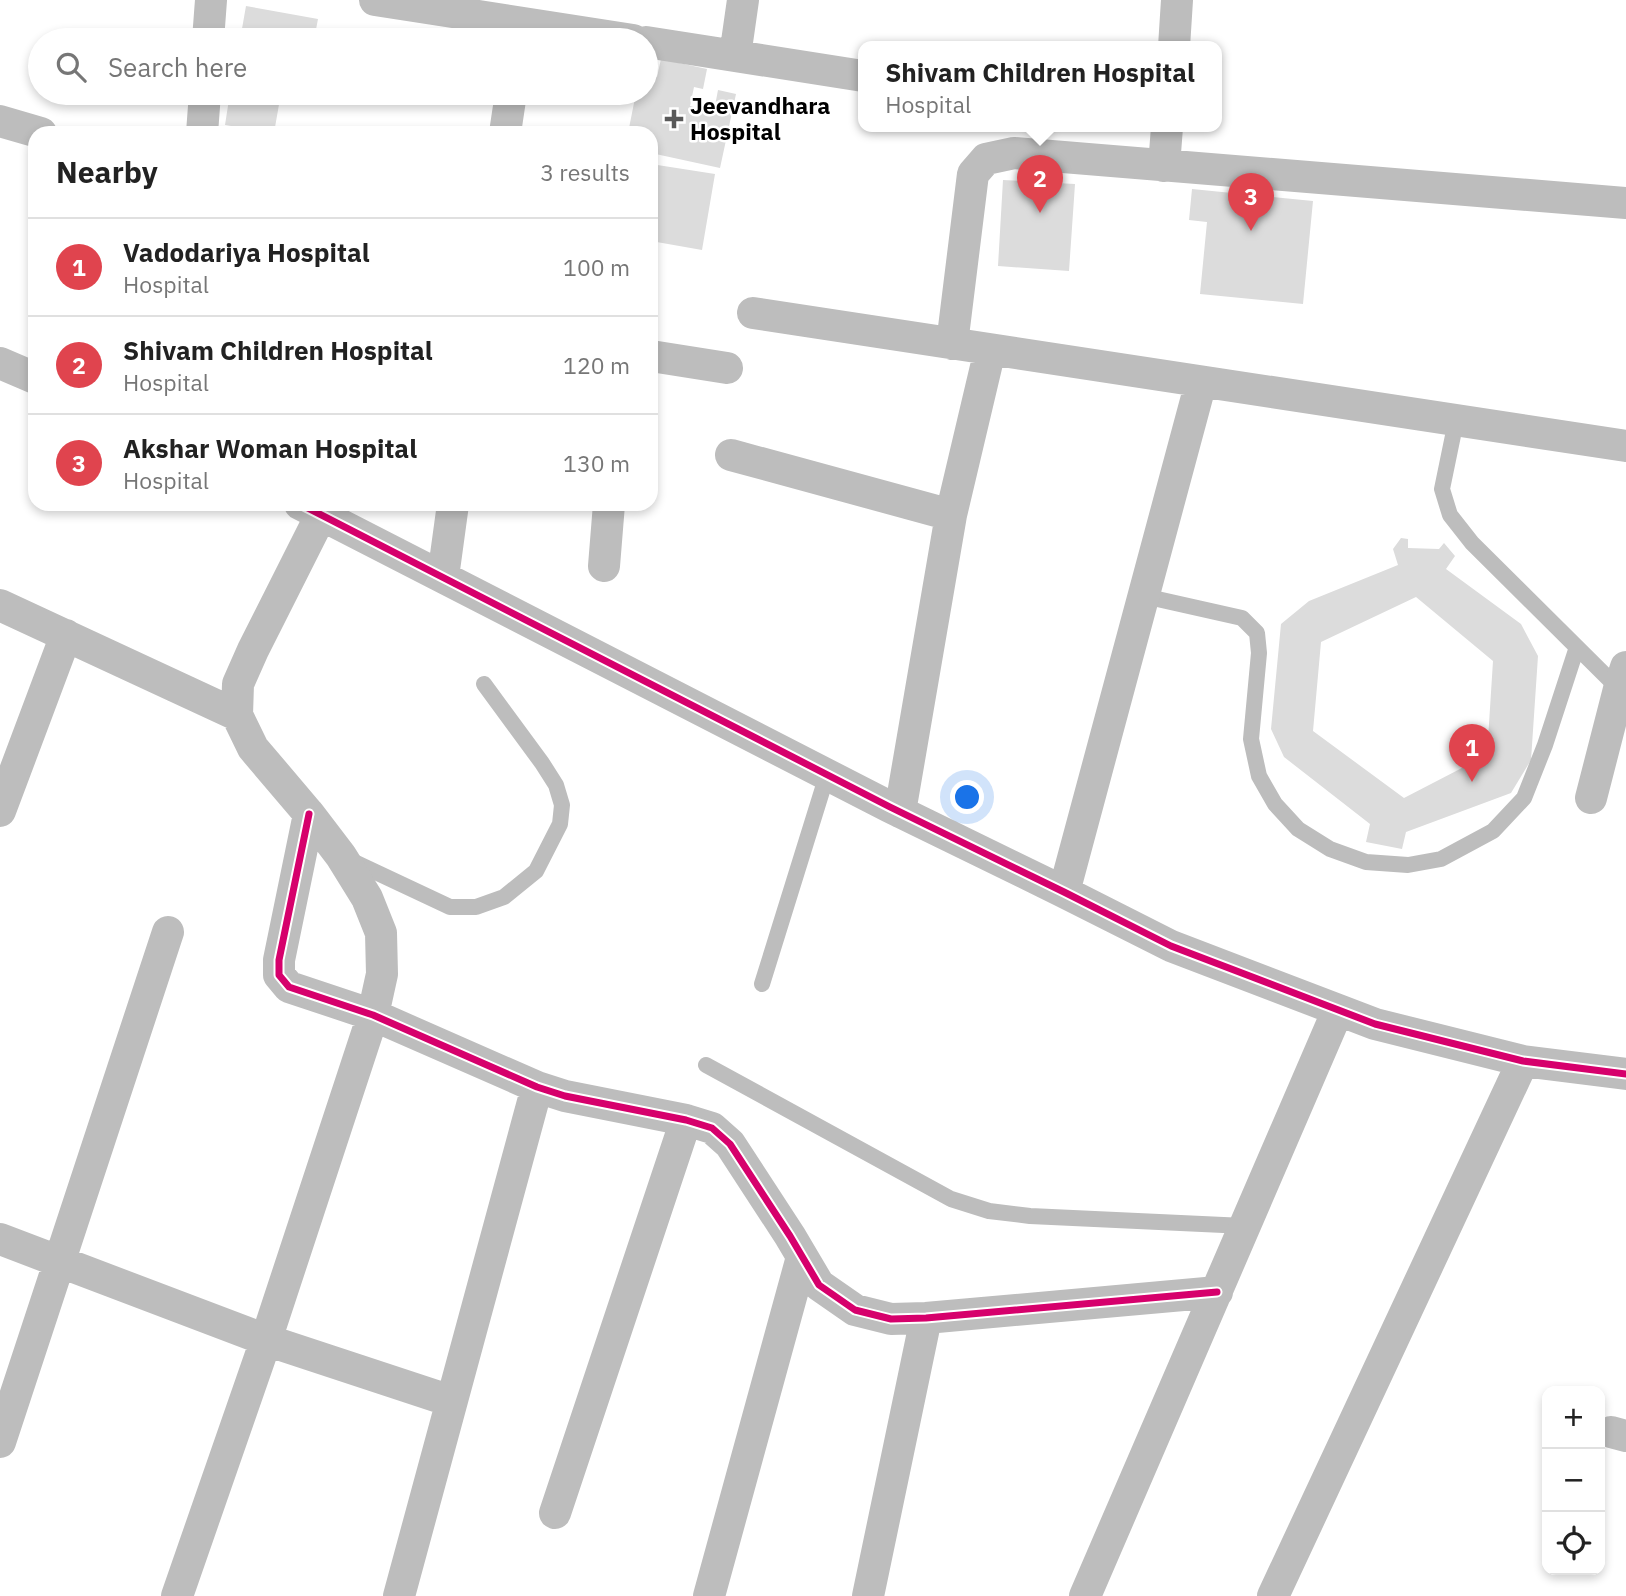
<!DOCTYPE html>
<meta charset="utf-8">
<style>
:root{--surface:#fff;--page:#f2f2f2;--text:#222;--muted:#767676;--line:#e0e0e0;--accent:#0b8043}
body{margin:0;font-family:"IBM Plex Sans",sans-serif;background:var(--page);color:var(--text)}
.controls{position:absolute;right:21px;bottom:21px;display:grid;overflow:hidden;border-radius:14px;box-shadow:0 4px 10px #0003}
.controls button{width:63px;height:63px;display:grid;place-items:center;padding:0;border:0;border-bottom:2px solid var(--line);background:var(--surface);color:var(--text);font:35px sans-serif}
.you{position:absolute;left:968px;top:798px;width:24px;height:24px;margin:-18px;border:5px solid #fff;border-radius:50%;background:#1a73e8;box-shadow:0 0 0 10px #1a73e833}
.badge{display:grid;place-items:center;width:46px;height:46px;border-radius:50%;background:var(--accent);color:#fff;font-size:23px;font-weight:700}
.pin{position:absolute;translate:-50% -58px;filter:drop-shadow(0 2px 4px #0008)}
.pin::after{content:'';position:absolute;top:37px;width:24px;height:21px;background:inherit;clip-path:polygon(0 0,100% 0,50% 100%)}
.popup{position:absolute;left:858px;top:41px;width:364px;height:91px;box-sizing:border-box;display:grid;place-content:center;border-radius:14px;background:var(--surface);filter:drop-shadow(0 2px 5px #0005);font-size:23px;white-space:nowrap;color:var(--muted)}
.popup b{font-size:26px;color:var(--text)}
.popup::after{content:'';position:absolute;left:50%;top:100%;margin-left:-14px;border:14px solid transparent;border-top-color:var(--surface)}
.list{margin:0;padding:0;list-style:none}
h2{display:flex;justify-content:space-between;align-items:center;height:91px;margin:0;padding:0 28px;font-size:30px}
h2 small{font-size:23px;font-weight:400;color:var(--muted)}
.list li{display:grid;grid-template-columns:46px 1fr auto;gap:21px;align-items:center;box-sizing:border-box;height:98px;padding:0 28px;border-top:2px solid var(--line)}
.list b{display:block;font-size:26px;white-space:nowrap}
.list p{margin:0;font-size:23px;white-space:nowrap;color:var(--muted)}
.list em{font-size:23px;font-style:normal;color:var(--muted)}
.icon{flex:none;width:38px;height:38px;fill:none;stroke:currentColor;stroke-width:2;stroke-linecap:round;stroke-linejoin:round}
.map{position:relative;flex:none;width:1626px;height:1596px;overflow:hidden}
.search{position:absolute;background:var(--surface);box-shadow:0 4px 10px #0003;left:28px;top:28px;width:630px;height:77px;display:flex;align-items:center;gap:18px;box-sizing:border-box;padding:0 24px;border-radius:38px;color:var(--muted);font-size:26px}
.panel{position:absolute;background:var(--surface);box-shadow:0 4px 10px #0003;left:28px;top:126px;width:630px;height:385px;border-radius:21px}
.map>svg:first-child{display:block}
.building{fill:#dcdcdc;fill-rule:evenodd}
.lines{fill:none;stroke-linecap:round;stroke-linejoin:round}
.service{stroke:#bdbdbd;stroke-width:16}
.minor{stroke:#bdbdbd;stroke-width:32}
.cycleway-casing{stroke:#fff;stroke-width:11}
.cycleway{stroke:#d6006c;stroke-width:7}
.poi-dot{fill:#595959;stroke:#fff;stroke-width:2.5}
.labels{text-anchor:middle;stroke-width:5;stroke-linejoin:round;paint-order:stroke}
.poi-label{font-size:23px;font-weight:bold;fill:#000;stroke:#fff;text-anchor:start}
</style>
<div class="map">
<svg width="1626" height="1596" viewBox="0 0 1626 1596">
<rect width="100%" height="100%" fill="#fff"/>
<path class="building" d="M 246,6 L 318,19 L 314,40 L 240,40 Z
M 661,59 L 707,69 L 703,89 L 694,87 L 690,106 L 714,111 L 718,90 L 736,94 L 720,168 L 651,153 L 651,133 L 628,133 L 636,93 L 646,93 L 646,74 L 657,77 Z
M 230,93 L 281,93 L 274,133 L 225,125 Z
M 651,164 L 715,174 L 702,250 L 651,241 Z
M 1003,180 L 1075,184 L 1069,271 L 998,266 Z
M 1192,189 L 1313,201 L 1303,304 L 1200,294 L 1207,222 L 1189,220 Z
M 1401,538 L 1408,539 L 1408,548 L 1439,549 L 1444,543 L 1455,556 L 1446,569 L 1521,624 L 1538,656 L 1531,760 L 1511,793 L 1406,832 L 1402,849 L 1366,842 L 1370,824 L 1284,757 L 1271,729 L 1281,624 L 1309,601 L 1398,565 L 1393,549 ZM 1416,597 L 1493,661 L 1487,755 L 1404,798 L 1313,731 L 1321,642 Z"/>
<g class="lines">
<path class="service" d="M 1456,421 L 1442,489 L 1450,515 L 1472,543 L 1619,689
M 1144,596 L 1242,618 L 1257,633 L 1259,653 L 1251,739 L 1259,776 L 1275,804 L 1298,829 L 1330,849 L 1366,862 L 1408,865 L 1441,859 L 1493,831 L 1524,798 L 1545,745 L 1577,647
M 350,860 L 450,907 L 476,907 L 504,897 L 536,871 L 560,824 L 562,805 L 556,785 L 542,763 L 484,684
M 762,984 L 827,775
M 706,1065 L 951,1199 L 989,1211 L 1030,1216 L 1245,1226"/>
<path class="minor" d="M 375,0 L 633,40
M 208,40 L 211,0
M 646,42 L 863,76
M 1174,47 L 1177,0
M 735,56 L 743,0
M 0,121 L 41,133
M 202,133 L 205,93
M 505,133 L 511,93
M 1164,166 L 1167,127
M 753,313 L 1626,446
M 952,344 L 973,174 L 986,159 L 1014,153 L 1626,203
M 651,356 L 727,368
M 0,363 L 35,378
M 731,455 L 951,515
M 300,504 L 890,807 L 1064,892 L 1171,946 L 1375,1024 L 1523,1061 L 1626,1074
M 604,566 L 609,504
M 443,577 L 453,504
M 0,605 L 237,715
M 1591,798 L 1619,689 L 1626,667
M 0,811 L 66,635
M 900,812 L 951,515 L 990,350
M 309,814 L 279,960 L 279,975 L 289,987 L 373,1015 L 537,1087 L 565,1096 L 686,1120 L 712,1128 L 730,1144 L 790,1236 L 819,1285 L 855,1310 L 891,1319 L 926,1318 L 1217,1292
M 1064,892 L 1201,382
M 0,1239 L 266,1340 L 451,1401
M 1611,1432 L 1626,1436
M 0,1442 L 168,932
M 555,1513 L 686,1120
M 177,1596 L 266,1340 L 373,1015 L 382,974 L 381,933 L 367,898 L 341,856 L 309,814 L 253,748 L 237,715 L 238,684 L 253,650 L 321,515
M 399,1596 L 537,1087
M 709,1596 L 802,1257
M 868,1596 L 926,1318
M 1085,1596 L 1338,1010
M 1273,1596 L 1523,1061"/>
<defs>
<path id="cycleway" d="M 300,504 L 890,807 L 1064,892 L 1171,946 L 1375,1024 L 1523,1061 L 1626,1074
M 309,814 L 279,960 L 279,975 L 289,987 L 373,1015 L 537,1087 L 565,1096 L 686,1120 L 712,1128 L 730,1144 L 790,1236 L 819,1285 L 855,1310 L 891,1319 L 926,1318 L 1217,1292"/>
</defs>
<use href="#cycleway" class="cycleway-casing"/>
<use href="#cycleway" class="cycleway"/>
</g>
<path class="poi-dot" d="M670.5 108.5h7v7h7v7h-7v7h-7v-7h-7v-7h7z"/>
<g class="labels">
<g class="poi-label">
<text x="690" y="114">Jeevandhara<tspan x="690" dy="26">Hospital</tspan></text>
</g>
</g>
</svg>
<div class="controls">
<button>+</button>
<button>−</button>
<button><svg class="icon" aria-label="locate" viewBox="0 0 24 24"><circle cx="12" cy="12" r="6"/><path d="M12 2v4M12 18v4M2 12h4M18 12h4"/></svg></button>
</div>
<div class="you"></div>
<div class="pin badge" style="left:1472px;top:782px;background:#e0444e">1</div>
<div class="pin badge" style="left:1040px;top:213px;background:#e0444e">2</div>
<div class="popup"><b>Shivam Children Hospital</b>Hospital</div>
<div class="pin badge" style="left:1251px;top:231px;background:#e0444e">3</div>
<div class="search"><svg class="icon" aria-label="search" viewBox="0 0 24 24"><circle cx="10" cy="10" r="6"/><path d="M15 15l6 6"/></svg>Search here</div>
<section class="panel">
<h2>Nearby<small>3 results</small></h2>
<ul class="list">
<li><span class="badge" style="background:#e0444e">1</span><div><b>Vadodariya Hospital</b><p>Hospital</p></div><em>100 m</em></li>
<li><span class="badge" style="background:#e0444e">2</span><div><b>Shivam Children Hospital</b><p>Hospital</p></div><em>120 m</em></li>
<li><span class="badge" style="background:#e0444e">3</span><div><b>Akshar Woman Hospital</b><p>Hospital</p></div><em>130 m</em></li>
</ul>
</section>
</div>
